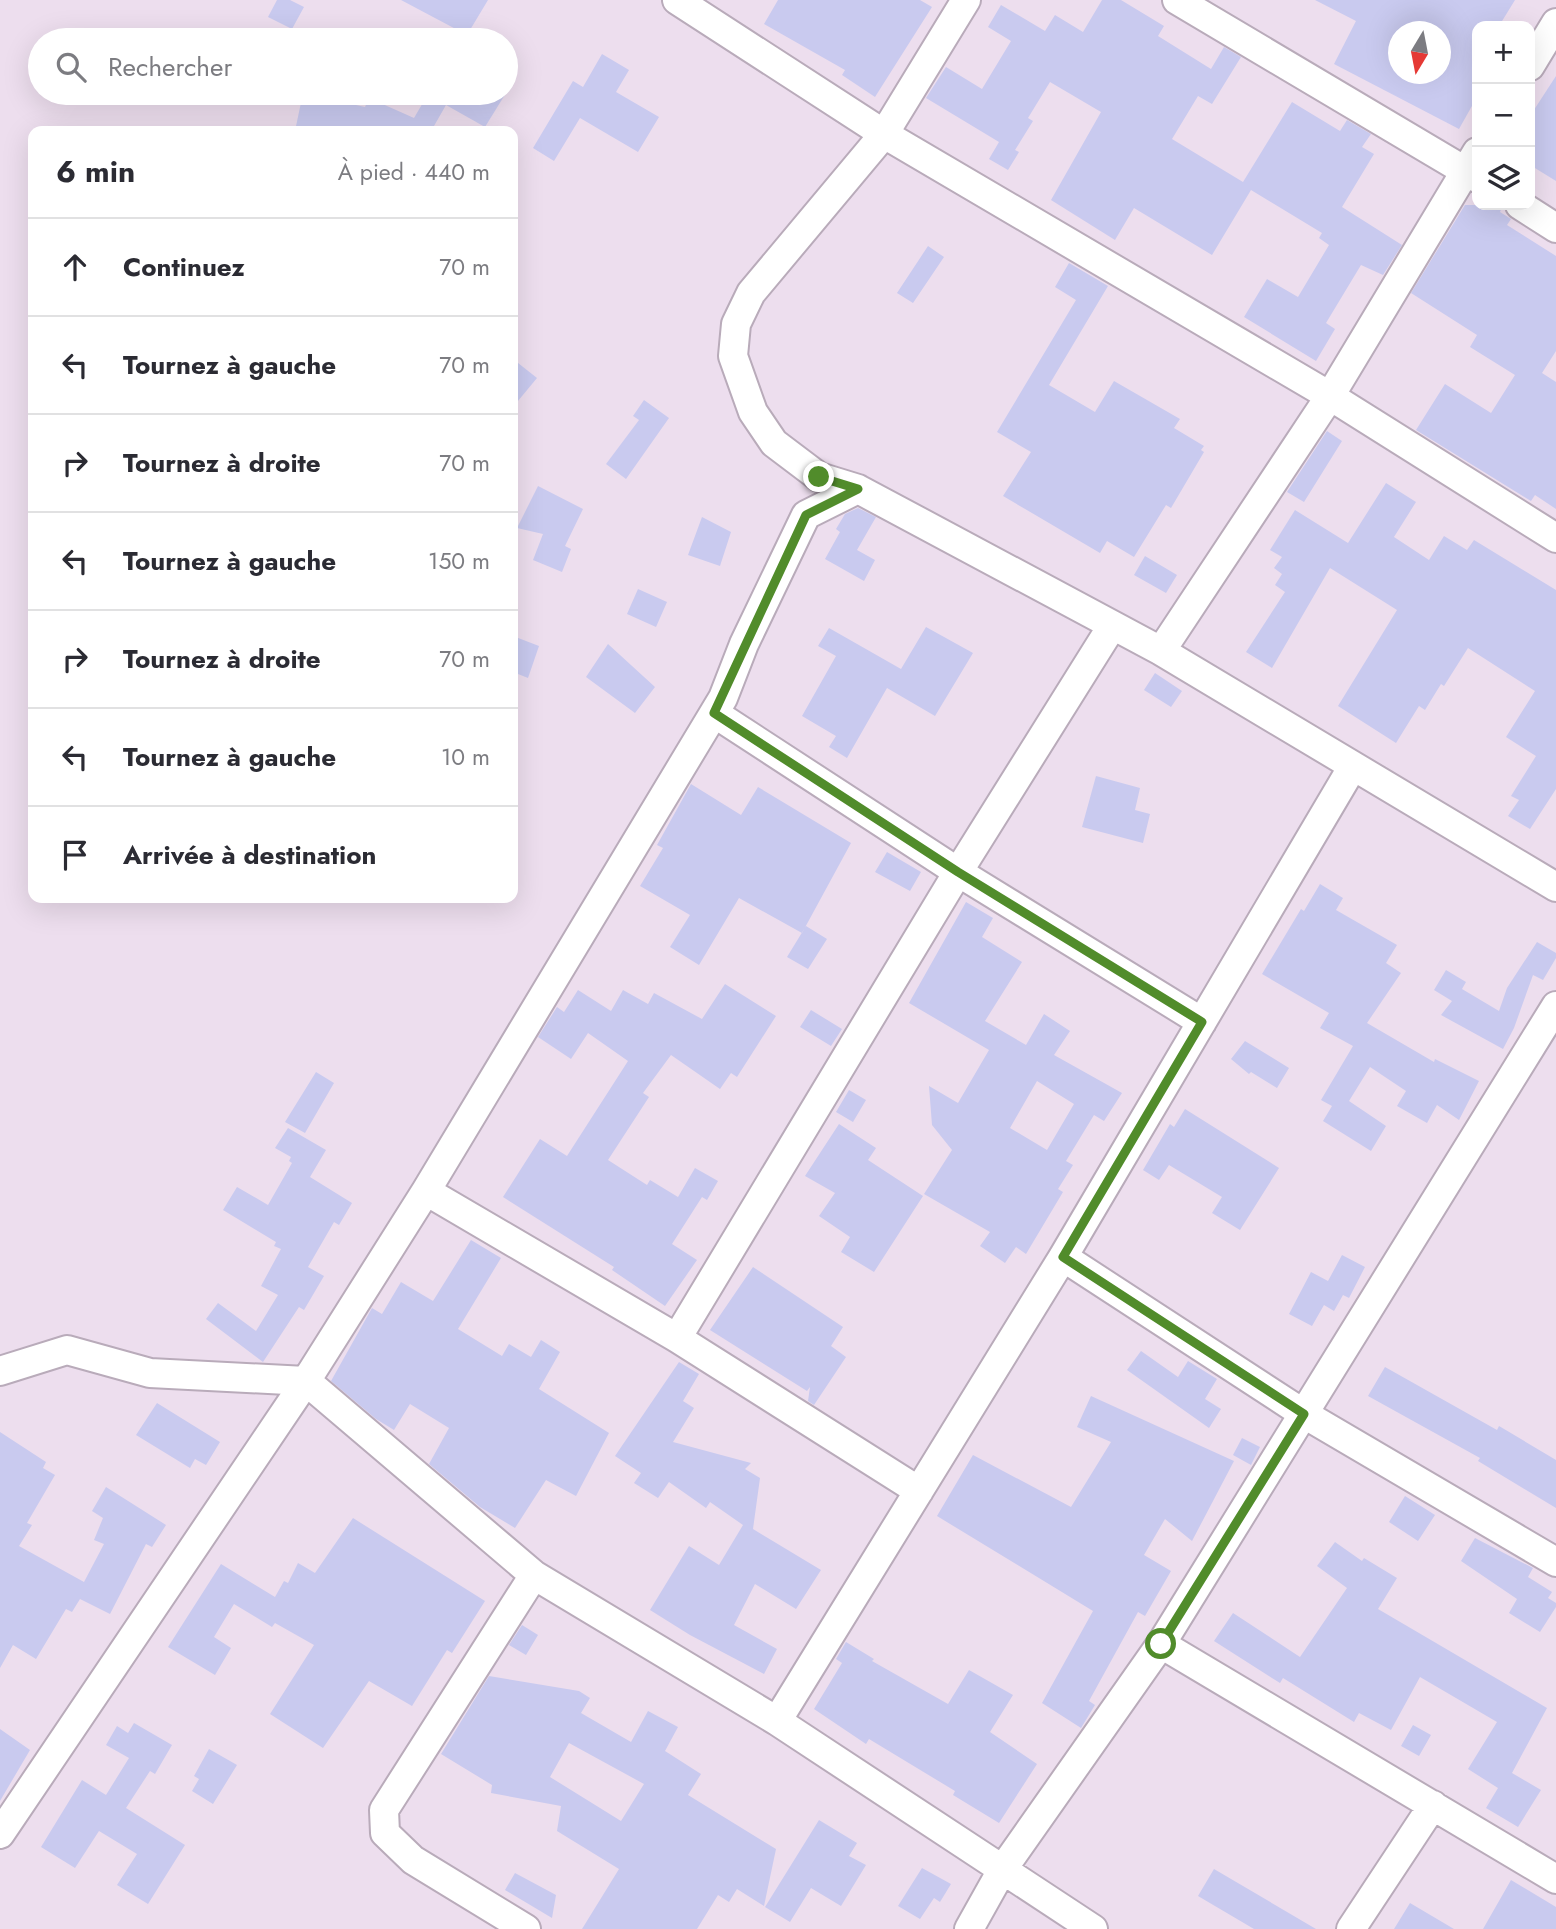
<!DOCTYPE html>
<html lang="fr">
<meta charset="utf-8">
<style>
:root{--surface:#fff;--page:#f7f7f7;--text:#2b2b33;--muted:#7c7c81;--line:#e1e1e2}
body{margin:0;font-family:Jost,sans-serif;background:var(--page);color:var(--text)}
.controls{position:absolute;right:21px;top:21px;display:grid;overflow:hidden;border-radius:14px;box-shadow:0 7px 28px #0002}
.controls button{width:63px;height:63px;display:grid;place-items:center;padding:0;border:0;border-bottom:2px solid var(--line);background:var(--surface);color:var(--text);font:35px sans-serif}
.compass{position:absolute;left:1388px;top:21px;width:63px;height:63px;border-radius:50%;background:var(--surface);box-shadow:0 7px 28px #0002;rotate:190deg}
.stop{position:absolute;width:21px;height:21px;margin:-16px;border:5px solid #518c2b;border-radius:50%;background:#fff}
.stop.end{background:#518c2b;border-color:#fff;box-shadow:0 2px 7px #0008}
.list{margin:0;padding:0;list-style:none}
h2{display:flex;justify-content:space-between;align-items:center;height:91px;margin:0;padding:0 28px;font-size:30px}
h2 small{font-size:23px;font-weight:400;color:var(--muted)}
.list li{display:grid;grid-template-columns:46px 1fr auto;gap:21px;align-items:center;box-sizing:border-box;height:98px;padding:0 28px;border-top:2px solid var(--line)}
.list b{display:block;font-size:26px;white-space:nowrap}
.list em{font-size:23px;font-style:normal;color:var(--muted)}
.icon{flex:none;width:38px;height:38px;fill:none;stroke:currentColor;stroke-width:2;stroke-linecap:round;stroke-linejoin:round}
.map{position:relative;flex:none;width:1556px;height:1929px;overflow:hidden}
.search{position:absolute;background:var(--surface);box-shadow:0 7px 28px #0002;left:28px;top:28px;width:490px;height:77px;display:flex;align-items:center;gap:18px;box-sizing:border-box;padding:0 24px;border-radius:38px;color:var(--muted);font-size:26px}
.panel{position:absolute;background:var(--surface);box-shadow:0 7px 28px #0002;left:28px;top:126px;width:490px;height:777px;border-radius:14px}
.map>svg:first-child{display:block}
.building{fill:#c9caef;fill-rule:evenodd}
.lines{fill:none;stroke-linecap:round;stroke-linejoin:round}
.street-casing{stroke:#b9abba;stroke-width:32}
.street{stroke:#fff;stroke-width:28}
.route{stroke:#518c2b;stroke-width:9}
</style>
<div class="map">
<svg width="1556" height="1929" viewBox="0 0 1556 1929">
<rect width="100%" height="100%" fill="#eddeee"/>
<path class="building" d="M 277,0 L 290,0 L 304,7 L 292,29 L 268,17 Z
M 401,0 L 488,0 L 467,35 Z
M 778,0 L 920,0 L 932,7 L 875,97 L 842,75 L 845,70 L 764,24 Z
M 1102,0 L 1121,0 L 1164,26 L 1158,36 L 1211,69 L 1224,47 L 1241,57 L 1212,104 L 1198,96 L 1172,139 L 1243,182 L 1292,102 L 1340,131 L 1347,120 L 1371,134 L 1362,147 L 1374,154 L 1342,207 L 1402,245 L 1383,275 L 1361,265 L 1326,323 L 1335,329 L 1316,361 L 1244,317 L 1267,279 L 1298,297 L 1329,245 L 1319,238 L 1322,233 L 1251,190 L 1212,255 L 1134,208 L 1115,240 L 1051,200 L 1101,112 L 1050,82 L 1028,118 L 1033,121 L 1015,150 L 1019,152 L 1008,170 L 989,159 L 999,142 L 926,98 L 946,67 L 982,89 L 1011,41 L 988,27 L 1001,5 L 1045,31 L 1055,15 L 1083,32 Z
M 1315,0 L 1515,0 L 1499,26 L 1477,26 L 1477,97 L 1459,129 L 1334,64 L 1356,21 ZM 1398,32 L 1440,32 L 1440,74 L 1398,74 Z
M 602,54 L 629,70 L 616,92 L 659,117 L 638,152 L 580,118 L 554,161 L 533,148 L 573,81 L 583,87 Z
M 1556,76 L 1556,181 L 1530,165 L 1530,116 Z
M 303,93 L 365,107 L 369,98 L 414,118 L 428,94 L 425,93 L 506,93 L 485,127 L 446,105 L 434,126 L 445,131 L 295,131 Z
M 1465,205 L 1503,205 L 1500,212 L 1511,219 L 1507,225 L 1556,256 L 1556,351 L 1542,373 L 1556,382 L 1556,509 L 1535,495 L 1531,501 L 1416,430 L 1445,384 L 1491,413 L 1515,375 L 1470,347 L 1477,335 L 1411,293 Z
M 928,246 L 944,257 L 913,303 L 897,293 Z
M 1069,263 L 1108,286 L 1049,385 L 1095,412 L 1114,381 L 1180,419 L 1174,428 L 1204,446 L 1201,450 L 1204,452 L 1171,508 L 1166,505 L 1134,557 L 1107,541 L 1100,553 L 1003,496 L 1031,452 L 997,432 L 1076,300 L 1055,287 Z
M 513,359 L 537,378 L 513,407 Z
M 644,400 L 669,418 L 626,479 L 606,464 L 639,420 L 633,416 Z
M 1327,431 L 1342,441 L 1304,502 L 1287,492 Z
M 1386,483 L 1416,502 L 1394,537 L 1429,560 L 1444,536 L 1467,550 L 1474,540 L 1556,590 L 1556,789 L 1530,829 L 1508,816 L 1519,800 L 1511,796 L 1536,756 L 1506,737 L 1535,691 L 1468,648 L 1444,686 L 1441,684 L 1425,710 L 1419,706 L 1396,743 L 1338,706 L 1397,610 L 1330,568 L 1272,668 L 1246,652 L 1285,592 L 1275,585 L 1282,574 L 1274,568 L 1282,557 L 1270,550 L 1295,510 L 1348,543 Z
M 538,486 L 583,509 L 565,546 L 571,549 L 562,572 L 533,560 L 543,534 L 517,528 Z
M 858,508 L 876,517 L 857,550 L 875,560 L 864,581 L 825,559 L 840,532 L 836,529 L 845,514 Z
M 702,517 L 731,532 L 720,566 L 688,555 Z
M 1145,556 L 1177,575 L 1166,593 L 1134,575 Z
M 638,589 L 667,602 L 656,627 L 627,614 Z
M 926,627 L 973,653 L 935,716 L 887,688 L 847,758 L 829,747 L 836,736 L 802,716 L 836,656 L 818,646 L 829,628 L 901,669 Z
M 513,636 L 539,646 L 528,678 L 513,672 Z
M 608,644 L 655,687 L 635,713 L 586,677 Z
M 1155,673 L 1182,691 L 1171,707 L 1144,690 Z
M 1096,776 L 1140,788 L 1135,810 L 1150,814 L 1143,843 L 1082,827 Z
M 691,784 L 741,815 L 758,787 L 851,843 L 802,933 L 739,898 L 699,965 L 670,947 L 690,915 L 640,886 L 663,848 L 657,845 Z
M 887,852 L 921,872 L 910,891 L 875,872 Z
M 1320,884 L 1343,898 L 1336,910 L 1397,945 L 1386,963 L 1401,973 L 1367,1023 L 1434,1062 L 1435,1059 L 1479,1081 L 1459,1120 L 1437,1105 L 1427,1123 L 1397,1106 L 1406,1091 L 1370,1067 L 1349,1101 L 1386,1126 L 1371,1151 L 1323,1121 L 1332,1106 L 1321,1100 L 1353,1046 L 1320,1028 L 1329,1013 L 1262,974 L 1301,909 L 1304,911 Z
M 966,902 L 993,918 L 982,937 L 1022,962 L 985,1021 L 1026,1045 L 1044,1014 L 1070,1031 L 1054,1055 L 1122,1093 L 1104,1121 L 1094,1115 L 1066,1161 L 1073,1165 L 1058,1189 L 1063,1192 L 1026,1254 L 1016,1247 L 1005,1263 L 980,1246 L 990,1232 L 924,1194 L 952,1150 L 932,1125 L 929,1086 L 958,1103 L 989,1050 L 909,1003 ZM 1037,1081 L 1074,1104 L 1047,1150 L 1010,1128 Z
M 806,926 L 827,939 L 808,969 L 787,957 Z
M 1537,942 L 1556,953 L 1556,958 L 1543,980 L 1533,975 L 1514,1028 L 1503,1049 L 1441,1015 L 1452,1001 L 1434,990 L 1446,970 L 1466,982 L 1462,989 L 1499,1011 L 1507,988 Z
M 725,984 L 776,1016 L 737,1077 L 731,1073 L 720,1089 L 671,1055 L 643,1093 L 649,1097 L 608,1160 L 647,1185 L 650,1180 L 678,1197 L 695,1168 L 718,1181 L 707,1200 L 702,1197 L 672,1244 L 697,1260 L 665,1306 L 612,1270 L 614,1267 L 503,1197 L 540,1139 L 567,1156 L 628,1061 L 588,1033 L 571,1059 L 538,1037 L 557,1007 L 564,1012 L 578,990 L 611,1011 L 623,990 L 648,1004 L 654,993 L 702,1019 Z
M 811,1010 L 842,1029 L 831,1046 L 800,1027 Z
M 1245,1041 L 1289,1068 L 1277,1088 L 1251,1072 L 1249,1074 L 1231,1059 Z
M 316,1072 L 334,1083 L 305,1133 L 285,1122 Z
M 849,1090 L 866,1100 L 853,1122 L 836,1112 Z
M 1185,1109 L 1279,1168 L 1240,1230 L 1212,1213 L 1222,1197 L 1169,1165 L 1159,1180 L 1143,1170 L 1170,1124 L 1174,1127 Z
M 839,1124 L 876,1148 L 868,1160 L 923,1196 L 874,1272 L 841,1252 L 850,1237 L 819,1216 L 835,1193 L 805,1176 Z
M 288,1128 L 326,1150 L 310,1177 L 352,1203 L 339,1225 L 334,1222 L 308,1267 L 324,1276 L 304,1310 L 299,1307 L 263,1362 L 206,1319 L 218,1303 L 256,1331 L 278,1295 L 261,1286 L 281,1249 L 274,1246 L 276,1242 L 223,1210 L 237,1187 L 268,1205 L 292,1163 L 289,1161 L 291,1157 L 275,1148 Z
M 471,1240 L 501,1258 L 458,1329 L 502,1356 L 509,1344 L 531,1357 L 541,1340 L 560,1352 L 539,1389 L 609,1433 L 576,1496 L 546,1480 L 515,1528 L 480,1507 L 429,1464 L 449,1428 L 410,1404 L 394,1430 L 376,1419 L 331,1381 L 372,1308 L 382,1314 L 401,1282 L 433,1301 Z
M 1342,1255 L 1365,1267 L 1349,1298 L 1343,1295 L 1334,1311 L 1324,1305 L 1312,1326 L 1289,1314 L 1311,1272 L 1328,1281 Z
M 753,1267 L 843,1327 L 831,1346 L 846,1357 L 814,1405 L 808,1401 L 810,1387 L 807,1391 L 710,1330 Z
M 1141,1351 L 1178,1377 L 1188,1361 L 1217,1379 L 1205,1399 L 1221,1409 L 1209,1428 L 1127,1370 Z
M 679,1362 L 699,1374 L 683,1401 L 694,1408 L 673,1442 L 751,1463 L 745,1469 L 760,1478 L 753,1529 L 821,1570 L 796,1609 L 755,1584 L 734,1625 L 777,1649 L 764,1674 L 690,1635 L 650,1610 L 689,1546 L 719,1565 L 743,1525 L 710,1502 L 706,1508 L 669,1482 L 658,1498 L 634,1483 L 641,1473 L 615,1456 Z
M 1385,1367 L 1497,1430 L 1499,1426 L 1556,1460 L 1556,1508 L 1478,1461 L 1480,1458 L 1368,1396 Z
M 1091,1396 L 1234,1461 L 1192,1541 L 1165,1519 L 1144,1555 L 1171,1571 L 1145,1616 L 1138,1612 L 1089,1701 L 1095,1705 L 1081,1728 L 1042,1703 L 1093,1611 L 937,1516 L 973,1455 L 1071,1507 L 1111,1442 L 1077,1427 Z
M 157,1403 L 220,1442 L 206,1465 L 195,1459 L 190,1468 L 136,1435 Z
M 0,1432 L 46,1462 L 43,1468 L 55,1475 L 27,1523 L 32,1525 L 19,1546 L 84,1582 L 104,1544 L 94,1540 L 103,1518 L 92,1511 L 106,1487 L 166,1525 L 152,1547 L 146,1544 L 110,1614 L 80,1599 L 72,1612 L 66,1609 L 36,1659 L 13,1645 L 0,1668 Z
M 1242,1438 L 1260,1447 L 1251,1465 L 1233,1455 Z
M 1405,1496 L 1435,1515 L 1418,1541 L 1389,1522 Z
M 353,1518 L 485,1601 L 452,1653 L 447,1650 L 412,1706 L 369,1681 L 323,1748 L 270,1714 L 314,1645 L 275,1623 L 272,1627 L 234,1604 L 214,1637 L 231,1648 L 215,1675 L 168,1647 L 221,1564 L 275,1597 L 284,1581 L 288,1583 L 298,1563 L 315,1573 Z
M 1475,1538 L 1533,1568 L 1528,1577 L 1552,1592 L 1548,1598 L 1556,1603 L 1556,1607 L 1540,1632 L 1509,1613 L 1517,1599 L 1461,1561 Z
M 1335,1542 L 1362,1561 L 1364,1558 L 1397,1578 L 1378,1609 L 1547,1708 L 1512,1773 L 1541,1790 L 1518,1827 L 1486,1808 L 1498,1788 L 1468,1769 L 1497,1722 L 1420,1677 L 1391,1730 L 1359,1713 L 1354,1722 L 1283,1678 L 1280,1683 L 1214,1641 L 1233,1613 L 1300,1657 L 1347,1588 L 1317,1566 Z
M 522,1625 L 538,1635 L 526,1655 L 509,1645 Z
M 846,1642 L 874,1659 L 872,1661 L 948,1704 L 969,1670 L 1013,1695 L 990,1732 L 1037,1764 L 999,1823 L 953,1795 L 955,1791 L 869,1739 L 866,1744 L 814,1709 L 842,1663 L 836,1659 Z
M 489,1676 L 579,1691 L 590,1698 L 581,1713 L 631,1742 L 648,1711 L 678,1727 L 665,1751 L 701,1774 L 688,1795 L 776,1849 L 764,1906 L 737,1889 L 729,1902 L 718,1895 L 697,1929 L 582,1929 L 619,1869 L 557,1831 L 561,1806 L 491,1793 L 492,1785 L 441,1754 ZM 569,1743 L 644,1784 L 621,1821 L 550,1777 Z
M 134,1723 L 172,1745 L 155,1774 L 150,1771 L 126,1808 L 185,1845 L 148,1904 L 117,1885 L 137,1854 L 99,1831 L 75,1868 L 41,1847 L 82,1780 L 106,1795 L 129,1758 L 106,1745 L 117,1726 L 128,1733 Z
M 1413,1725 L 1431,1735 L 1419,1756 L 1401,1746 Z
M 0,1729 L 30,1750 L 0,1801 Z
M 209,1749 L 237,1765 L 213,1804 L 192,1791 L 199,1779 L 194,1776 Z
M 819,1820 L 857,1843 L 849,1856 L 866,1865 L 841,1906 L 811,1888 L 790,1922 L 765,1907 Z
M 922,1868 L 951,1884 L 940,1902 L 934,1898 L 920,1919 L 898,1906 Z
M 1214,1869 L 1316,1929 L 1254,1929 L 1198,1896 Z
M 515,1873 L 556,1895 L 552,1918 L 505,1890 Z
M 1511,1880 L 1556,1907 L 1556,1929 L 1483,1929 Z
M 1410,1903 L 1454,1929 L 1394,1929 Z"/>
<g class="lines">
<defs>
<path id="street" d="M 677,0 L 884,134 L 1330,396 L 1556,538
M 966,0 L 884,134 L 751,293 L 736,324 L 733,356 L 753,412 L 774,443 L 819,477 L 858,489 L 1161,651 L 1556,887
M 1177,0 L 1477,178
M 1530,66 L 1556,23
M 1520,205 L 1556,228
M 1161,651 L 1330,396 L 1477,152
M 714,713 L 958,872 L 1202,1022
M 426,1191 L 677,1338 L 919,1491
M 1063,1257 L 1304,1414 L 1556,1562
M 677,1338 L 958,872 L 1112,626
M 0,1371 L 67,1350 L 150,1373 L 306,1381 L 534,1575 L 777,1721 L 1093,1929
M 1161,1644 L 1556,1879
M 777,1721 L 1063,1257 L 1353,766
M 0,1834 L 306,1381 L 426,1191 L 723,698 L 744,644 L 806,515 L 858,489
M 526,1929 L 413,1860 L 385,1833 L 384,1810 L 534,1575
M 969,1929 L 1002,1870 L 1161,1644 L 1556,1006
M 1351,1929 L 1433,1805"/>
</defs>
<use href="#street" class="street-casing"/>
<use href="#street" class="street"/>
</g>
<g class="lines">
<path class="route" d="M 819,477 L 858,489 L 806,515 L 714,713 L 958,872 L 1202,1022 L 1063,1257 L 1304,1414 L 1161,1644"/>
</g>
</svg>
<div class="controls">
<button>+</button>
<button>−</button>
<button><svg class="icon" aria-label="layers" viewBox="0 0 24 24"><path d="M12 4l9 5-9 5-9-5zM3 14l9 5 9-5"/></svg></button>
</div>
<svg class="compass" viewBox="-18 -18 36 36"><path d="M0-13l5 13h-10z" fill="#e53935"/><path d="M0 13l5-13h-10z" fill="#7c7c81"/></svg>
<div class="stop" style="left:1161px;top:1644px"></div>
<div class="stop end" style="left:819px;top:477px"></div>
<div class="search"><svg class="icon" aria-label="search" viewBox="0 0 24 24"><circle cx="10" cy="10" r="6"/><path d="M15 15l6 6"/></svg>Rechercher</div>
<section class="panel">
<h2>6 min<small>À pied · 440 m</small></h2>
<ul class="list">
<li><svg class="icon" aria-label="ahead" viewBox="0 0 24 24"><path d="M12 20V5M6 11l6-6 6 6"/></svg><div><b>Continuez</b></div><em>70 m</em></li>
<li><svg class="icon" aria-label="left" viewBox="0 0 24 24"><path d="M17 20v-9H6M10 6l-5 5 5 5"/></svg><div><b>Tournez à gauche</b></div><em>70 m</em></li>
<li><svg class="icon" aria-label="right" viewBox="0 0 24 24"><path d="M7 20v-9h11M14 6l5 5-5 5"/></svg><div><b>Tournez à droite</b></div><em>70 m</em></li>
<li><svg class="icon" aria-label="left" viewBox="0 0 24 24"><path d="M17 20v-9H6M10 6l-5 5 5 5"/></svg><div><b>Tournez à gauche</b></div><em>150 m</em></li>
<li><svg class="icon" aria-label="right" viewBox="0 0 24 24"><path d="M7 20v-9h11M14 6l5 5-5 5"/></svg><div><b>Tournez à droite</b></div><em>70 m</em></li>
<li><svg class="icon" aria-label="left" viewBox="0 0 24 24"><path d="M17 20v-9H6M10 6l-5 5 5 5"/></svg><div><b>Tournez à gauche</b></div><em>10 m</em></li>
<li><svg class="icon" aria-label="arrive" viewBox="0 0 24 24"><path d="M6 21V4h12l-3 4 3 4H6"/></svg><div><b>Arrivée à destination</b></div></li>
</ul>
</section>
</div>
